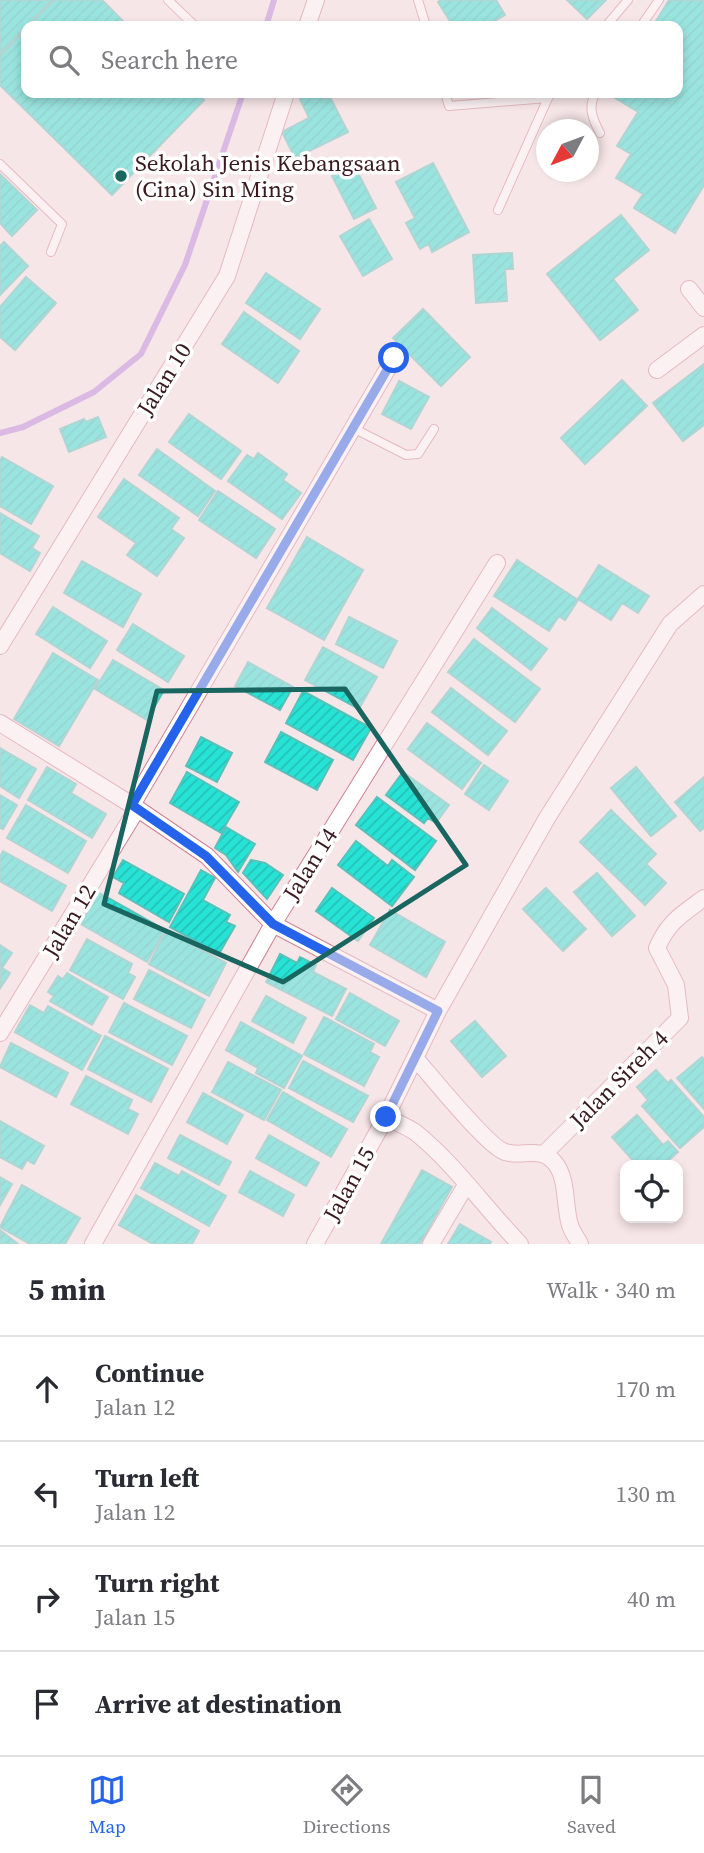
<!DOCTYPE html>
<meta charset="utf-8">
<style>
:root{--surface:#fff;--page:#f7f7f7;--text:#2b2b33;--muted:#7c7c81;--line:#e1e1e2;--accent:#2563eb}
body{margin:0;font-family:"Source Serif 4",serif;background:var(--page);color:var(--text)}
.controls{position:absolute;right:21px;bottom:21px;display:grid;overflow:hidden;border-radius:14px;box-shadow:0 4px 10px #0003}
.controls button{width:63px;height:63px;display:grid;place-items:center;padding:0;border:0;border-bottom:2px solid var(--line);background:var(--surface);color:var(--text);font:35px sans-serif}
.compass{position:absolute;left:536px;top:119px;width:63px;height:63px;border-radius:50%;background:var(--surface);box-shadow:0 4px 10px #0003;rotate:229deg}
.stop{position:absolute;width:21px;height:21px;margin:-16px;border:5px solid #2563eb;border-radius:50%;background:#fff}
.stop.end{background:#2563eb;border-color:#fff;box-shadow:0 2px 7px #0008}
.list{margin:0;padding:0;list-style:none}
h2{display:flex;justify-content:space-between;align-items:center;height:91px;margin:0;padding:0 28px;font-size:30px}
h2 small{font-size:23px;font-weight:400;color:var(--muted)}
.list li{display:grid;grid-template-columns:46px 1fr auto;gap:21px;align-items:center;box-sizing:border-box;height:105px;padding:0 28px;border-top:2px solid var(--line)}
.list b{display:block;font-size:26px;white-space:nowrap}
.list p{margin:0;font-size:23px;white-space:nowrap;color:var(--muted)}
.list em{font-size:23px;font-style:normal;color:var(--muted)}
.icon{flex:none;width:38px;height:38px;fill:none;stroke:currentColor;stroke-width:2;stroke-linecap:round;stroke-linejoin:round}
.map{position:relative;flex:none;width:704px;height:1244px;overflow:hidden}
.search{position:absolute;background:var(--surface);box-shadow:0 4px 10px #0003;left:21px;right:21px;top:21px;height:77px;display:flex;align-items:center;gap:18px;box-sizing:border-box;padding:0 24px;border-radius:14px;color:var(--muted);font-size:26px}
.sheet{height:511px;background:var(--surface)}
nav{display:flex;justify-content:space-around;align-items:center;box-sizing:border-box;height:98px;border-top:2px solid var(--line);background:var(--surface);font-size:19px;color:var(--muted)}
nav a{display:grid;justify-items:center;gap:4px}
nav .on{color:var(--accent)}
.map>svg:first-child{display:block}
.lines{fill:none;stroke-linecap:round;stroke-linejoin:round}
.stream{stroke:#b585e1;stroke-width:6}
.building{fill:url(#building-hatch);stroke:#59c1b8;stroke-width:2}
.service-casing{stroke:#d08292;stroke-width:10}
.minor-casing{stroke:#d08292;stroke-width:18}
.service{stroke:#fff;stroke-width:8}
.minor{stroke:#fff;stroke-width:16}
.route{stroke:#2563eb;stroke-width:9}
.marked{fill:none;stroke:#19655f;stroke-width:5;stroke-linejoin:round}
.poi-dot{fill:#19655f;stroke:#fff;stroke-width:2.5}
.labels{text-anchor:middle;stroke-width:7;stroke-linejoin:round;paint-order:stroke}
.poi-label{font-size:23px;fill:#381a20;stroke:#fff;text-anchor:start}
.street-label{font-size:23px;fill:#381a20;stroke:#fff}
</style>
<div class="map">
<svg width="704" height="1244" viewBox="0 0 704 1244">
<defs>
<pattern id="building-hatch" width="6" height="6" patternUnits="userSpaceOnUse" patternTransform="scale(1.75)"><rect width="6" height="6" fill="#27e3d6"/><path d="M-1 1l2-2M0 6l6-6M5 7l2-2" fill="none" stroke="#24c2b7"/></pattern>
</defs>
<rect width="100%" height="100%" fill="#f7e6e8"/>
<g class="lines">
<path class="stream" d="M 266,26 L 274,0
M 0,433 L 23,427 L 94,392 L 141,354 L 185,265 L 243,93"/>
</g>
<path class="building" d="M 0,0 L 52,0 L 0,53 Z
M 54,0 L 102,0 L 128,26 L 29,26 Z
M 441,0 L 496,0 L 505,15 L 486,26 L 453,26 L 438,2 Z
M 567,0 L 606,0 L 587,19 Z
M 669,0 L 704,0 L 704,185 L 675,233 L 634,208 L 643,194 L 616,178 L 631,154 L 617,146 L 638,112 L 612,96 L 613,93 L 678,93 L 678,26 L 653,26 Z
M 26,29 L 26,93 L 197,93 L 204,100 L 112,195 L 0,85 L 0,56 Z
M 313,93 L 321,93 L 324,100 L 330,97 L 348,132 L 295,158 L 282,132 L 309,118 L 300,99 Z
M 433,163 L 469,232 L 432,252 L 429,244 L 420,249 L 406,223 L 415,218 L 396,182 Z
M 354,165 L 376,208 L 354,219 L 332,176 Z
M 0,174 L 37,210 L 12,236 L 0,223 Z
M 621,215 L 649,250 L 613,279 L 638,310 L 600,340 L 547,274 Z
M 369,219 L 392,259 L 363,276 L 340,236 Z
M 4,242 L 28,266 L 0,295 L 0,246 Z
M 512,253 L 513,269 L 505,269 L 507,301 L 476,303 L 473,255 Z
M 266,273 L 320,309 L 300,339 L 246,303 Z
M 26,277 L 56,303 L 15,350 L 0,337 L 0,307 Z
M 423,309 L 470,357 L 441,386 L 393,338 Z
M 244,312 L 299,351 L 278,383 L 222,344 Z
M 704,364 L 704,425 L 683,441 L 653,403 Z
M 622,380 L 647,406 L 585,464 L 561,438 Z
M 399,381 L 429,397 L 411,429 L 382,414 Z
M 189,414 L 241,451 L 221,479 L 169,442 Z
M 98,417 L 106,437 L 69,452 L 60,429 L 84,419 L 86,422 Z
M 157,449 L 215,491 L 198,516 L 139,475 Z
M 258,453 L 287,474 L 283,480 L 301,493 L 282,519 L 228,481 L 247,455 L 254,459 Z
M 2,457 L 53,486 L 31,524 L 0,506 L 0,461 Z
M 124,479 L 179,518 L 171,529 L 184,538 L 157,576 L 127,555 L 136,543 L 98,517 Z
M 218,491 L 275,529 L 256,558 L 199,520 Z
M 0,513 L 39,536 L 32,548 L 40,553 L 30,571 L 0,553 Z
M 307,537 L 363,570 L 324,640 L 267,608 Z
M 517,560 L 578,600 L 565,620 L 559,616 L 549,631 L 494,596 Z
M 82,561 L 141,594 L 123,627 L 64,593 Z
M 599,565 L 649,596 L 638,613 L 622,603 L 611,620 L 578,599 Z
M 53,607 L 107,641 L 90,668 L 36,634 Z
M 492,608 L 547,649 L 531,670 L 477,628 Z
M 349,617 L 397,641 L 383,668 L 336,644 Z
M 133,624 L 184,656 L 168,682 L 117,650 Z
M 474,639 L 540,689 L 515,722 L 448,672 Z
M 323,647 L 377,677 L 359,709 L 305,680 Z
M 53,653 L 98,680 L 59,746 L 14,719 Z
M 113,660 L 164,690 L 147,720 L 95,689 Z
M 248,662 L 293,687 L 280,710 L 235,686 Z
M 451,688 L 507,731 L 488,755 L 432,712 Z
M 303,691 L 371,728 L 353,760 L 286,723 Z
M 427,723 L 481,763 L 462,789 L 408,749 Z
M 281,732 L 333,760 L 317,790 L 265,762 Z
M 201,737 L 232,753 L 217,782 L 186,766 Z
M 0,748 L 36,769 L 19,798 L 0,786 Z
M 484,765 L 508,781 L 489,810 L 465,794 Z
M 47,767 L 76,784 L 71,793 L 106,814 L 92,838 L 28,800 Z
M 636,767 L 676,816 L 651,836 L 611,788 Z
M 187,772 L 239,802 L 221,833 L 170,803 Z
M 403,772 L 449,805 L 436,823 L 428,818 L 424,823 L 386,795 Z
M 704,777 L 704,828 L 700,831 L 675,802 Z
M 0,795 L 17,805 L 3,829 L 0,828 Z
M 377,797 L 436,841 L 415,870 L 356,825 Z
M 26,805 L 86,841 L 68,873 L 7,838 Z
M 611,810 L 656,854 L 646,864 L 666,883 L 645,905 L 580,842 Z
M 226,827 L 255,844 L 238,872 L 226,855 L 215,848 Z
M 356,841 L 388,866 L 392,860 L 414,877 L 392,906 L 338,865 Z
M 3,851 L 66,886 L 52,911 L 0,881 L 0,857 Z
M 123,860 L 184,894 L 169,922 L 119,893 L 124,883 L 113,877 Z
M 251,860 L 265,863 L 283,875 L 267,899 L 243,873 Z
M 201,870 L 215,878 L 203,900 L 230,915 L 226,922 L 235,926 L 219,954 L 170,927 Z
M 597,873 L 635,916 L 612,936 L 574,892 Z
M 332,888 L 374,918 L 358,941 L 316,911 Z
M 546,888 L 586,929 L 563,951 L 523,909 Z
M 98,892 L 165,930 L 147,962 L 81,924 Z
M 390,910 L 445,942 L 426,977 L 370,945 Z
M 166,931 L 226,963 L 209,996 L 149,964 Z
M 87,939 L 132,964 L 128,973 L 135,977 L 123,999 L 70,970 Z
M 0,945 L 12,953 L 2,968 L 10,973 L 1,987 Z
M 280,954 L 297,963 L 300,957 L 316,965 L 313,972 L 346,989 L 332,1016 L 266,982 Z
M 149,970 L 205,1000 L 191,1028 L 134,999 Z
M 67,973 L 108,997 L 92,1025 L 50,1001 L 54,996 L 48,992 L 58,976 L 63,979 Z
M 350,993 L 399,1021 L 385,1046 L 336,1019 Z
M 266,996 L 306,1018 L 293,1043 L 252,1021 Z
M 124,1003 L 187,1036 L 172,1065 L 109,1032 Z
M 30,1005 L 44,1013 L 48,1006 L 101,1036 L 82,1070 L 15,1032 Z
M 324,1017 L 374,1044 L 370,1052 L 379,1057 L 364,1086 L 304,1054 Z
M 475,1021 L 506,1056 L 482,1077 L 451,1041 Z
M 241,1022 L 302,1056 L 284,1088 L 256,1073 L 258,1068 L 226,1050 Z
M 105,1036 L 168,1069 L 151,1102 L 88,1069 Z
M 11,1043 L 68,1073 L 56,1097 L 0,1067 Z
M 702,1057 L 704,1059 L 704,1109 L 677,1078 Z
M 303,1061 L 368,1096 L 353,1122 L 289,1088 Z
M 228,1062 L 281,1090 L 264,1120 L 212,1092 Z
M 656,1070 L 668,1083 L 671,1080 L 704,1117 L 704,1127 L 680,1148 L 642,1106 L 648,1100 L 637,1087 Z
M 86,1076 L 132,1100 L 128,1109 L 138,1114 L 128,1134 L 71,1104 Z
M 283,1092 L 347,1129 L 331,1157 L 267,1120 Z
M 203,1093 L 243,1115 L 227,1144 L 187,1122 Z
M 637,1115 L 663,1145 L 668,1141 L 678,1152 L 664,1165 L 637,1165 L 612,1137 Z
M 0,1121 L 44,1146 L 34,1164 L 27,1160 L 22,1169 L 0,1157 Z
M 180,1135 L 231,1162 L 219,1185 L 168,1158 Z
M 269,1135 L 319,1163 L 306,1186 L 256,1158 Z
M 155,1163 L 179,1176 L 182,1171 L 226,1196 L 209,1226 L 141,1188 Z
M 422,1170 L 452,1187 L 420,1244 L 381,1244 Z
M 250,1171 L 294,1195 L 283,1216 L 239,1192 Z
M 0,1177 L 12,1184 L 0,1205 Z
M 22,1185 L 80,1218 L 65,1244 L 30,1244 L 0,1227 Z
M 136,1195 L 199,1231 L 192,1244 L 153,1244 L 119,1225 Z
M 460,1224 L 491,1242 L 490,1244 L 448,1244 Z
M 0,1230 L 18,1244 L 0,1244 Z"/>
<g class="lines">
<defs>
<path id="service" d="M 168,0 L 195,26
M 418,0 L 426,26
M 606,26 L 628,0
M 641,26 L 659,0
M 445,93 L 449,106 L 548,98
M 596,93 C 587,106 593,120 600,133
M 0,164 L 62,224 L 51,252
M 498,210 L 548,98 L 552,93
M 353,428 L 406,455 L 418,454 L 434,429"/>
<path id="minor" d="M 307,26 L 316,0
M 689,289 L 704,308
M 657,370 L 704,335
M 0,646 L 227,276 L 286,93
M 0,723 L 132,805 L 207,856 L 273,924 L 438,1011
M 132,805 L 394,358
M 0,1033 L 137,809
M 416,1059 C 431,1076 488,1147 505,1152 C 523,1158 540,1145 555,1163 C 568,1179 564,1206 570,1225 C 572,1232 577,1238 580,1244
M 386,1117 C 395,1122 406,1126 415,1132 C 454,1163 485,1208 520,1244
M 544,1154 L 680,1018 L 676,985 L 657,948 C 668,922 682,914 704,898
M 93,1244 L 273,924 L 497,563
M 315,1244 L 386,1117 L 438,1011 L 547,818 L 670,624 L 704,594
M 431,1244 L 466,1185"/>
</defs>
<use href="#service" class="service-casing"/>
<use href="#minor" class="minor-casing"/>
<use href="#service" class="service"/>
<use href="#minor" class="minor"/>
</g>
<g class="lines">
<path class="route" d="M 386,1117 L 438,1011 L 273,924 L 206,856 L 132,805 L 394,358"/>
</g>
<path d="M0 0H704V1244H0ZM 345,689 L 466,865 L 283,982 L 104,904 L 157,691 Z" fill="#f7e6e8" fill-opacity=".55" fill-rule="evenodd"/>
<path class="marked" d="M 345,689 L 466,865 L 283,982 L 104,904 L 157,691 Z"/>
<circle class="poi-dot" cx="121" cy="176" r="7"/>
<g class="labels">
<g class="poi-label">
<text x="135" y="171">Sekolah Jenis Kebangsaan<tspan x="135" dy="26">(Cina) Sin Ming</tspan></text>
</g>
<g class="street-label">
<text transform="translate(164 379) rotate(-58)" y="8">Jalan 10</text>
<text transform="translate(310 864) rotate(-58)" y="8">Jalan 14</text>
<text transform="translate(69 921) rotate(-59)" y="8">Jalan 12</text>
<text transform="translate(619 1079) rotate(-45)" y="8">Jalan Sireh 4</text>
<text transform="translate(349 1184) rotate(-61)" y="8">Jalan 15</text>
</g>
</g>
</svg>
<div class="controls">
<button><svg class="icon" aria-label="locate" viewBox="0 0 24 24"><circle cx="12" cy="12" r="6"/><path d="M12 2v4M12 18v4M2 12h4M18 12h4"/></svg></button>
</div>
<svg class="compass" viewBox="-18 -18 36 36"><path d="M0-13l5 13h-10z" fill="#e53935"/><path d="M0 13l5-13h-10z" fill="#7c7c81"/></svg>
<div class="stop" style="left:394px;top:358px"></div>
<div class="stop end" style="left:386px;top:1117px"></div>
<div class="search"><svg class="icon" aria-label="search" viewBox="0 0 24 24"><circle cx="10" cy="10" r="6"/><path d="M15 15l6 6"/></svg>Search here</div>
</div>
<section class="sheet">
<h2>5 min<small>Walk · 340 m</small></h2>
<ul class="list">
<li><svg class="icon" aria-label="ahead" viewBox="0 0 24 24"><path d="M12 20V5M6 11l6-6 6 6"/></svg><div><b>Continue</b><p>Jalan 12</p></div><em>170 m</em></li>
<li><svg class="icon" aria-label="left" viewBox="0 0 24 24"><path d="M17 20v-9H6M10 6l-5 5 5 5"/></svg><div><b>Turn left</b><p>Jalan 12</p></div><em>130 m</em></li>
<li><svg class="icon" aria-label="right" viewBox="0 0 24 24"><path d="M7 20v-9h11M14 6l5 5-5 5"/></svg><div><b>Turn right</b><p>Jalan 15</p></div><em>40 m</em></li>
<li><svg class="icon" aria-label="arrive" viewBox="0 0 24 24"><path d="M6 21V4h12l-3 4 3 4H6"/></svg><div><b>Arrive at destination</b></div></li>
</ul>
</section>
<nav>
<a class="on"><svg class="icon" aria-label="map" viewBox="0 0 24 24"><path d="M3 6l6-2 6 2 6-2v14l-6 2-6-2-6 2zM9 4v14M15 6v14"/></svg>Map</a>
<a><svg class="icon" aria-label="directions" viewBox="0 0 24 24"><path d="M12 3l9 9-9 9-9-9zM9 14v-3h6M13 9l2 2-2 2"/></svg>Directions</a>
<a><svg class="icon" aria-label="saved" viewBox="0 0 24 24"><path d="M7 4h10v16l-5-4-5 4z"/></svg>Saved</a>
</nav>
